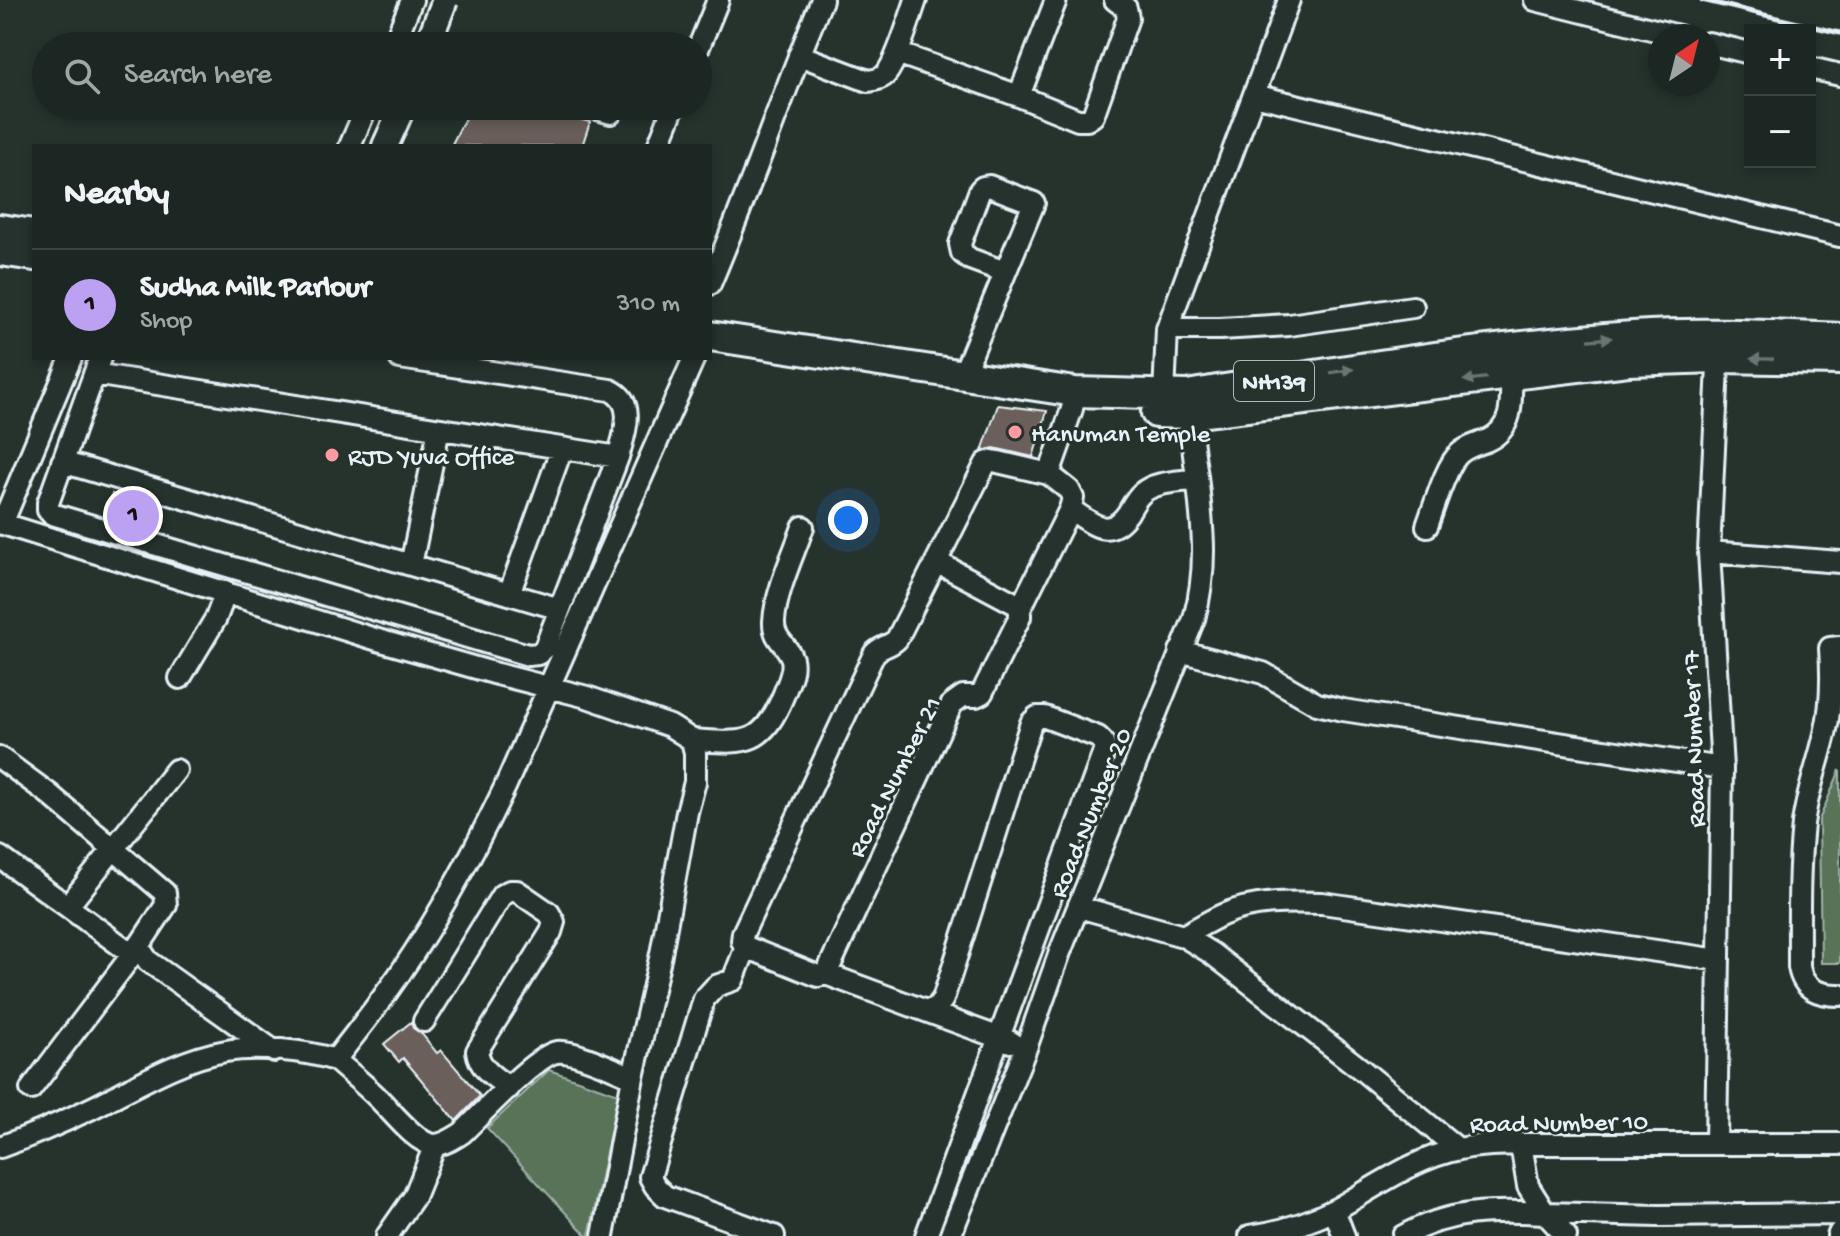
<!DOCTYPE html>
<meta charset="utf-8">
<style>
:root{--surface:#1c2622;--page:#29322f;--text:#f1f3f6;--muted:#a0a5a5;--line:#3a4340;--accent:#bca0f2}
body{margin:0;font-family:"Gochi Hand",sans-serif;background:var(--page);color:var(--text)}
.controls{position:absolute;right:24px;top:24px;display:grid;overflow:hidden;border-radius:0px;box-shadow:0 4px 12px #0003}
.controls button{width:72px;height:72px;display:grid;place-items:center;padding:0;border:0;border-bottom:2px solid var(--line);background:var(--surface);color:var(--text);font:40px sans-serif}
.compass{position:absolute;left:1648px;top:24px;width:72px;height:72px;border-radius:50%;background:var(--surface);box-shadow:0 4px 12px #0003;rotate:35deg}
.you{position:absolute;left:848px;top:520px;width:28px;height:28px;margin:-20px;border:6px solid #fff;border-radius:50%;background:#1a73e8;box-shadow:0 0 0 12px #1a73e833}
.badge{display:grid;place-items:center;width:52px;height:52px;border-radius:50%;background:var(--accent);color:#111;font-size:26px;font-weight:700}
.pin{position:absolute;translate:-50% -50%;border:4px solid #fff;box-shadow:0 2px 8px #0006}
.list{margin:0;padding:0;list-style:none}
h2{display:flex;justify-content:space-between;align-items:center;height:104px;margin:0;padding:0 32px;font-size:34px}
h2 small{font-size:26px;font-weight:400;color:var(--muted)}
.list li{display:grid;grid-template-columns:52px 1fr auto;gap:24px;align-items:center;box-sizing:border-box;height:112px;padding:0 32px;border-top:2px solid var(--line)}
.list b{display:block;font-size:30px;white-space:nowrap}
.list p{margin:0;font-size:26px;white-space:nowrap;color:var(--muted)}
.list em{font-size:26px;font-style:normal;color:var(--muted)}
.icon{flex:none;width:44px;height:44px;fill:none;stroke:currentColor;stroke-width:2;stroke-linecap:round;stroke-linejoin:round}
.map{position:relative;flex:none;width:1840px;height:1236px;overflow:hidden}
.search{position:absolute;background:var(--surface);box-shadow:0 4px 12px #0003;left:32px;top:32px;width:680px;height:88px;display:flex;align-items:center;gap:20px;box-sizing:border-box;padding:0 28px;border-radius:44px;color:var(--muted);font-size:30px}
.panel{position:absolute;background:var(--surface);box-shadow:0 4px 12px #0003;left:32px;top:144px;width:680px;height:216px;border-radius:0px}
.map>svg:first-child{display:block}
.green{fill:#597359;stroke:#a0b2a8;stroke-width:2}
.building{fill:#6b5f5a;stroke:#e8f1f8;stroke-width:2}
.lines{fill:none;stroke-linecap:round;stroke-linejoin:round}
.minor-casing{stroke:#e8f1f8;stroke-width:26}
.major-casing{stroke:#e8f1f8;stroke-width:30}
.highway-casing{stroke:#e8f1f8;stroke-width:34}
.minor{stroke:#26332d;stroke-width:20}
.major{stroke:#26332d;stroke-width:24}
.highway{stroke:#26332d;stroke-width:28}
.rail{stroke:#e8f1f8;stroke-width:5}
.major-bridge-casing{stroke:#e8f1f8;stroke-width:30;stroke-linecap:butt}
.major-bridge{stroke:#26332d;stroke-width:24}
.oneway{fill:#6a7674}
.poi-dot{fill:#ff9aa2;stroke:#26332d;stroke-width:3}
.labels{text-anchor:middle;stroke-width:6;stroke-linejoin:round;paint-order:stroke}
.shield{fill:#26332d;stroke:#aeb8bb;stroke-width:2}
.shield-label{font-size:24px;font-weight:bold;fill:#e8f1f8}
.poi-label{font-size:26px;fill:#e8f1f8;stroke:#26332d;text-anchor:start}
.street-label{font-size:26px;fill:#e8f1f8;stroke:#26332d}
</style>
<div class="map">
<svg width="1840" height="1236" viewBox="0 0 1840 1236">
<rect width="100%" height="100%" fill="#26332d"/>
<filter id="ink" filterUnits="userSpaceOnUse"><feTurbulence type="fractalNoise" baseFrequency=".0125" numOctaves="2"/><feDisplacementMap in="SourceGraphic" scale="16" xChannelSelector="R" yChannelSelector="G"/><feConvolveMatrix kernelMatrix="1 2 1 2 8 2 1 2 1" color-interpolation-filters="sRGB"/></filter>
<g filter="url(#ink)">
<path class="green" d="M 1840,770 L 1840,963 L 1821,963 L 1819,820 Z
M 549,1070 L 618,1094 L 589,1236 L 587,1236 L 487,1128 Z"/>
<path class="building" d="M 471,106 L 529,106 L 590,122 L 582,146 L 451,146 Z
M 998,405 L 1047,411 L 1033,457 L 994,448 L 982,451 Z
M 112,494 L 161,508 L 155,531 L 106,516 Z
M 411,1022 L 413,1028 L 421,1033 L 437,1053 L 441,1050 L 480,1096 L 456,1121 L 403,1058 L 399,1062 L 384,1044 Z"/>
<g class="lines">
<defs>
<path id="minor" d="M 1535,0 L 1679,36
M 1708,43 L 1750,53
M 393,46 L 412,0
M 698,49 L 718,0
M 897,53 L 1019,96 L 1078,120 L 1087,120 L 1093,116 L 1128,18 L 1126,8 L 1115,0
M 799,55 L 868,81 C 874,80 882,79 886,74 C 897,61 910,17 916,0
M 1810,68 L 1840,75
M 1254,95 L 1840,236
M 1019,96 L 1056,0
M 587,106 L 611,113
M 350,146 L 367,106
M 658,146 L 674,106
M 710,284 C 750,190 782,94 822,0
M 1167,329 L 1220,329 L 1289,325 L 1413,307
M 100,358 L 48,503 L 48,510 L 52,514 L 528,655 L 538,654 L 545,648 L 618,457 C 624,435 638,402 610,390 L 400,358
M 94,374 L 618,457
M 963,375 L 1034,203 L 989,186 L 983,187 L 980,190 L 960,244 L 962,253 L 970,259 L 1005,272
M 1164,395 L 1167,329 L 1289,0
M 62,462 L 560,609
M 1070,509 C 1092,523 1108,541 1128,513 C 1132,506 1136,498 1142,493 C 1155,481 1181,482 1197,479
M 0,523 L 378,640 L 497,674 L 587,697 L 670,726 L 692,740 L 695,753 L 695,782 L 687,812 L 661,954 L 633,1077 L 603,1236
M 2,524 L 71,358
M 1427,526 C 1434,508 1446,464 1460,453 C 1468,446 1479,444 1488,440 C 1515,427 1511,399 1511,374
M 1709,552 L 1840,562
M 937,562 L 1016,604 L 1020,609 L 1020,617 L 982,693 L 976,696 L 963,696 L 952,704 L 826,974 L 818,976 L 746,947 L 742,941 L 743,933 L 874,654 C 880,646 890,647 897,639 L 986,463 L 992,461 L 998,462 L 1049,474 L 1072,409 L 1075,392
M 411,565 L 439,429
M 509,594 L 562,448
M 1020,609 L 1070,509 L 1073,498 L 1069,490 L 1049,474
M 1840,647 L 1830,648 C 1832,676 1832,706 1825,734 C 1818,764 1807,793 1803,824 C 1798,871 1799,920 1799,967 C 1803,990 1819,995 1840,995
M 1180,651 L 1263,673 L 1317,704 L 1343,710 L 1722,768
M 180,678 L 216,618 L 226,592
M 692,740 C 745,743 762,748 784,694 C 788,683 795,671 792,659 C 787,643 773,640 774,621 C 776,591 793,556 803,527
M 0,758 L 49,794 L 165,893 L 166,905 L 141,943 L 140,949 L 148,961 L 274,1051
M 0,857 L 132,954
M 68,906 L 176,770
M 1079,907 L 1183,936 L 1211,953 L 1362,1070 L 1458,1149
M 1183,936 C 1196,929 1209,921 1222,915 C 1253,901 1289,902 1322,903 L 1719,960
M 746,947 L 733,980 L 716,986 L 704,999 L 650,1177 L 655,1186 L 665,1196 L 774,1236
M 826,974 L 926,1011 L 936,1008 L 943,999 L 1031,723 L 1037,717 L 1045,717 L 1098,737 L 1103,742 L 1105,749 L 926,1236
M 926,1011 L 1011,1042
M 424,1021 L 502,895 L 510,891 L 517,891 L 549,913 L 554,922 L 551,932 L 477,1051 C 480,1070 495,1077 509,1088
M 335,1060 C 349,1072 364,1084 377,1097 C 390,1109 416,1144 434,1145 C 444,1145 454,1138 462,1133 C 479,1117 537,1054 557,1052 C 575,1050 615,1070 633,1077
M 31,1089 L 141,943
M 1521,1144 L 1528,1186 L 1545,1213 L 1659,1216 L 1840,1214
M 1716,1144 L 1722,768 L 1709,552 L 1719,345
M 0,1147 C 31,1136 61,1123 90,1109 C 133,1088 178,1059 226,1051 C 256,1046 306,1050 335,1060 C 351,1039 368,1018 384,996 C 432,931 470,860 505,787 L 694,358
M 1334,1210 L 1344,1236
M 387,1236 L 414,1197 L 435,1145
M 950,1236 L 1026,1048 L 1060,952 L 1194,619 C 1208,568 1203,528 1197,476 C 1193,451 1191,426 1187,401
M 1250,1236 C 1280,1232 1311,1222 1338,1208 C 1375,1187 1417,1157 1460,1149 C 1480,1144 1501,1145 1521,1144 L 1840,1144
M 1403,1236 C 1449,1210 1493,1210 1545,1213 L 1566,1236
M 1838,1236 L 1840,1232"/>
<path id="major" d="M 385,146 L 403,106"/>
<path id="highway" d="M 0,229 L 34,234
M 0,251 L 34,256
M 710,336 L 1075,392 L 1187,395 C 1335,372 1483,346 1633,336 C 1702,331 1771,335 1840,338
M 1156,413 L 1189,414 L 1628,361 L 1717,358 L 1840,360"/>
</defs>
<use href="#minor" class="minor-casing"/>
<use href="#major" class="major-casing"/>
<use href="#highway" class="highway-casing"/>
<use href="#minor" class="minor"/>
<use href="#major" class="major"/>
<use href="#highway" class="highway"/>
<path class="rail" d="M 1702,0 L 1840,33"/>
<defs>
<path id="major-bridge" d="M 427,46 L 445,0"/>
</defs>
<use href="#major-bridge" class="major-bridge-casing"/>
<use href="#major-bridge" class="major-bridge"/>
</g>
<defs><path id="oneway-solid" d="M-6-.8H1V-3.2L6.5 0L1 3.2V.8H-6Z" transform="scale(2)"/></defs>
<g class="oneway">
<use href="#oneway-solid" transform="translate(1600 339) rotate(-5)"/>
<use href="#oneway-solid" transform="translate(1762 359) rotate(-179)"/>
<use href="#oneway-solid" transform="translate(1342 371) rotate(-9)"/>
<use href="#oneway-solid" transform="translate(1475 379) rotate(173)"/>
</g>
</g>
<g class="poi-dot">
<circle cx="1015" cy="432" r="8"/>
<circle cx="332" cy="455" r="8"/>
</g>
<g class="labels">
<rect class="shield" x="1234" y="361" width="80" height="40" rx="6"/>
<g class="shield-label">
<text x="1274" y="389">NH139</text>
</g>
<g class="poi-label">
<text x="1031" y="441">Hanuman Temple</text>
<text x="348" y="464">RJD Yuva Office</text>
</g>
<g class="street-label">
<text transform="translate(1692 739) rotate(-92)" y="9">Road Number 17</text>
<text transform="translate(893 776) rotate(-63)" y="9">Road Number 21</text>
<text transform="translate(1089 812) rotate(-68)" y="9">Road Number 20</text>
<text transform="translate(1559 1121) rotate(-1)" y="9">Road Number 10</text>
</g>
</g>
</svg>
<div class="controls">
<button>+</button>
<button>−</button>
</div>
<svg class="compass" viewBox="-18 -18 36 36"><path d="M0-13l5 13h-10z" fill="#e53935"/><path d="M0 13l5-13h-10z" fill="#a0a5a5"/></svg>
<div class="you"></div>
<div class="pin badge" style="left:133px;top:516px">1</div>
<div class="search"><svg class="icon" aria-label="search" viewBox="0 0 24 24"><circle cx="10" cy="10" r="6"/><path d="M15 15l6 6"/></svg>Search here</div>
<section class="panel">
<h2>Nearby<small></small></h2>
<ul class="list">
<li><span class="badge">1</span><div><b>Sudha Milk Parlour</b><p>Shop</p></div><em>310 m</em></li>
</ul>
</section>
</div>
